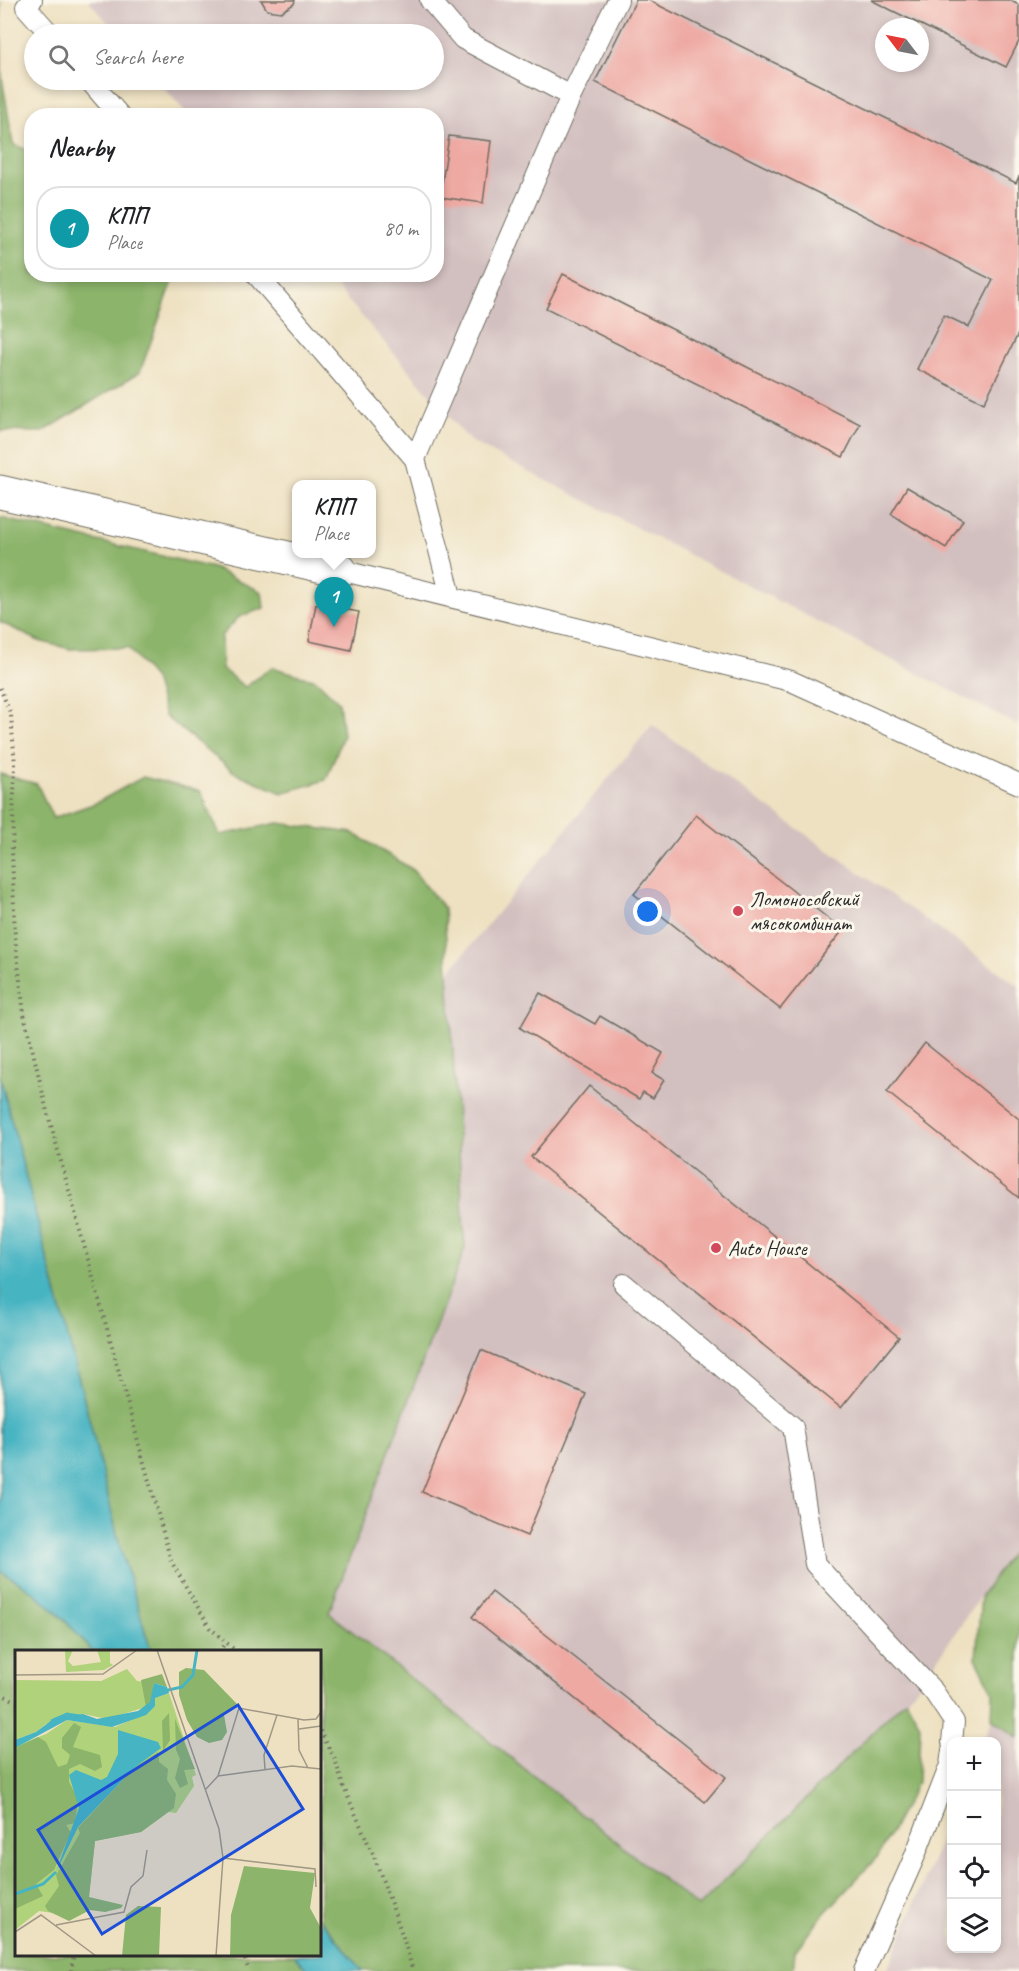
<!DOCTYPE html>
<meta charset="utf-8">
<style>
:root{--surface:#fff;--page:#f2f2f2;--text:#202124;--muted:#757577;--line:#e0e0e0;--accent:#1a73e8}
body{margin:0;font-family:Caveat,sans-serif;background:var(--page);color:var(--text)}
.controls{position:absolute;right:18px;bottom:18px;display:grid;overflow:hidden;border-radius:12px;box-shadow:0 3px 9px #0003}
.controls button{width:54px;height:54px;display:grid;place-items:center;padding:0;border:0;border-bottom:2px solid var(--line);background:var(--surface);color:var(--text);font:30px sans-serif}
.compass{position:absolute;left:875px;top:18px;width:54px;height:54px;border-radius:50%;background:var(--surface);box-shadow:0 3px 9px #0003;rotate:302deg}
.you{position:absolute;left:648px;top:912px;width:21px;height:21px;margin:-15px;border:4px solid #fff;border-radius:50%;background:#1a73e8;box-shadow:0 0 0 9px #1a73e833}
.badge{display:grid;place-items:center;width:39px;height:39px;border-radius:50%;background:var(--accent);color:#fff;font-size:20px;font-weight:700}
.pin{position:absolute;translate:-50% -50px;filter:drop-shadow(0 2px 3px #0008)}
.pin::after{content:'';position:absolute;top:32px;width:21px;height:18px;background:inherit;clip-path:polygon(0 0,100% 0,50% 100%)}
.popup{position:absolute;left:292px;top:480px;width:84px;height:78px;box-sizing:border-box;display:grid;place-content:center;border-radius:12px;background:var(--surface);filter:drop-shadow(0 2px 4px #0005);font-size:20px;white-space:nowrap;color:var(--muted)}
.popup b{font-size:22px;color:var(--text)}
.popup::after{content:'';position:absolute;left:50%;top:100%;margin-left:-12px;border:12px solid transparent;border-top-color:var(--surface)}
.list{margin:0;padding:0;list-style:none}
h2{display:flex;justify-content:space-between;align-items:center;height:78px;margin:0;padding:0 24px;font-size:26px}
h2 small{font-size:20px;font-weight:400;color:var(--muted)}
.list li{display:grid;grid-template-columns:39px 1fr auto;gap:18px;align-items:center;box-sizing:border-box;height:84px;margin:0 12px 12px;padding:0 12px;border:2px solid var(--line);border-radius:24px}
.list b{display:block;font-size:22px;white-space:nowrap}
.list p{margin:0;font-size:20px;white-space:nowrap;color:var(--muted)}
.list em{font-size:20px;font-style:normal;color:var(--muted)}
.icon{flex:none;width:33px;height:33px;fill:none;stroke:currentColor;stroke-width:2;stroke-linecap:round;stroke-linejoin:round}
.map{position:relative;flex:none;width:1019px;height:1971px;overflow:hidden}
.search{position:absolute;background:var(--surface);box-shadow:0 3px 9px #0003;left:24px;top:24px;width:420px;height:66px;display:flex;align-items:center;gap:15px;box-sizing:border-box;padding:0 21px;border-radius:33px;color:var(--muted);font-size:22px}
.panel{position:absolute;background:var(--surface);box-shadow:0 3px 9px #0003;left:24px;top:108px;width:420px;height:174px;border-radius:24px}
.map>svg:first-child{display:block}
.industrial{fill:#d2bfbf;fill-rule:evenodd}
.forest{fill:#8cb46a;stroke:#5c704a;stroke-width:1.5}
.water{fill:#46b4c2;stroke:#387076;stroke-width:1.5}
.building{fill:#eea9a3}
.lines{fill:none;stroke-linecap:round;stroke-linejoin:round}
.service-casing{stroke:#6f6b60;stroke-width:22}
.minor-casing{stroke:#6f6b60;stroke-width:35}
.path{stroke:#6f6b60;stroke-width:4;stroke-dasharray:1.5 4.5;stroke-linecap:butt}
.service{stroke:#fff;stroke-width:20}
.minor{stroke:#fff;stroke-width:33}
.poi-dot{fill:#d1495b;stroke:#fbf7ec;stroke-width:2}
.labels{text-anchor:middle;stroke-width:6;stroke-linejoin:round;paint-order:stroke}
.poi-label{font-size:21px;fill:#2b2b2b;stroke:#fbf7ec;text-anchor:start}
.inset-river{fill:none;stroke:#46b4c2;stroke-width:3}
.inset-road{fill:none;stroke:#a09885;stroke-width:1.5}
.view{fill:#1d4ed8;fill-opacity:0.15;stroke:#1d4ed8;stroke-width:3}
.inset-edge{fill:none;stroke:#2b2b2b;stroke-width:3}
</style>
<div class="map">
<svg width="1019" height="1971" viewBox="0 0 1019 1971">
<rect width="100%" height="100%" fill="#fbf7ec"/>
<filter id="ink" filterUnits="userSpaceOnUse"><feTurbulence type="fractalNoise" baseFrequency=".0167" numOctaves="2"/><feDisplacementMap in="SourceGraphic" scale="12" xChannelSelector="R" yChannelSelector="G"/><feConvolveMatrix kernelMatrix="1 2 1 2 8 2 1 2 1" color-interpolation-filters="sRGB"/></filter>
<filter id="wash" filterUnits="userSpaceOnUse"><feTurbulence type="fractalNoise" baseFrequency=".008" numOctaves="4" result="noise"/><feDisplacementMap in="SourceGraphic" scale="24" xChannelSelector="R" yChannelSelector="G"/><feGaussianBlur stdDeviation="1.35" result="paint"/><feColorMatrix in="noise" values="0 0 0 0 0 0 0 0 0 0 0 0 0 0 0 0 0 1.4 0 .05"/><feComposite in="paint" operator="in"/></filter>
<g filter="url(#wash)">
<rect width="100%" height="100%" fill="#eee1c1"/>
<path class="industrial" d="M 88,0 L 1019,0 L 1019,726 L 470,441 L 326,275 L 436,274 L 436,116 L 188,115 L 157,80 L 434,80 L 434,34 L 118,34 ZM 884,27 L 920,27 L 920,63 L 884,63 Z
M 652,725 L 1019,986 L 1019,1540 L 918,1687 L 698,1907 L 329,1613 L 465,1248 L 448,973 Z
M 992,1719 L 1019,1738 L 1019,1971 L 887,1971 L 951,1816 L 952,1948 L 996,1948 L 996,1742 L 983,1741 Z"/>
<path class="forest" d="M 1,2 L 2,77 L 13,144 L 31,152 L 32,274 L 175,275 L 140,372 L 43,432 L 0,431 Z
M 0,518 L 213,568 L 262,592 L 264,608 L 239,617 L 221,636 L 222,669 L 245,687 L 272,667 L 316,680 L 339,702 L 343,736 L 326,780 L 282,793 L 234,772 L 165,716 L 154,679 L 128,648 L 70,649 L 39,641 L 0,622 Z
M 0,774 L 37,784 L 53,818 L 96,803 L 143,777 L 200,791 L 220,835 L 278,823 L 353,833 L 412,869 L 444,908 L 465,1248 L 329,1613 L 698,1907 L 906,1699 L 920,1725 L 918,1781 L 878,1856 L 821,1917 L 795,1951 L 793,1971 L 363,1971 L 320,1919 L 320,1652 L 151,1651 L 120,1547 L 90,1422 L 0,1077 Z
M 1019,1540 L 1019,1738 L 992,1719 L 993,1692 L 976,1658 L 981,1596 Z
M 0,1571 C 37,1590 66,1619 92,1651 L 16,1652 L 16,1954 L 295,1955 L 308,1971 L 0,1971 Z"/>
<path class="water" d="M 0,1077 L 90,1422 L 120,1547 L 151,1651 L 92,1651 C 66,1619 37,1590 0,1571 Z
M 320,1919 L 363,1971 L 308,1971 L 294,1955 L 320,1954 Z"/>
<g id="blocks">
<path class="building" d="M 261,0 L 295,0 L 294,4 L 281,12 L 267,10 Z
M 636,0 L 648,0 L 1016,183 L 1019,176 L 1019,332 L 984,403 L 917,369 L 944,315 L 969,327 L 993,280 L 595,82 Z
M 871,0 L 1009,0 L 1019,5 L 1019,41 L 1006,67 Z
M 449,136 L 491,141 L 483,203 L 440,197 Z
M 563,274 L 860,424 L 843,457 L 546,308 Z
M 907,487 L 963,520 L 946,548 L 891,514 Z
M 316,604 L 359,612 L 351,650 L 309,641 Z
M 696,815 L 843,930 L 780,1009 L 634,894 Z
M 540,993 L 595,1024 L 600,1016 L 663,1053 L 652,1073 L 664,1080 L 653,1098 L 643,1092 L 639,1099 L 520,1028 Z
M 925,1043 L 1019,1119 L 1019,1198 L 887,1092 Z
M 589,1086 L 899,1337 L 841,1408 L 531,1157 Z
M 481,1350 L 586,1394 L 527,1536 L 422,1492 Z
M 492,1592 L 726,1777 L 705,1802 L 472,1617 Z"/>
</g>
</g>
<g filter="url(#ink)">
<use href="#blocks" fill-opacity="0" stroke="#6f6b60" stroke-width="1.5"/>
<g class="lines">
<defs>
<path id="service" d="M 32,0 L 26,7 L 50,34
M 430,0 L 463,39 L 571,96
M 89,80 L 120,116
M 256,274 L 415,459 L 451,596
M 415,459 L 571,96 L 618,0
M 340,570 L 791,681 L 1019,784
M 624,1284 L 793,1427 L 815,1564 L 934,1692 L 954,1722 L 952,1742
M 864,1971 L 914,1858 L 950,1765 L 952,1750"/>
<path id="minor" d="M 0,492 L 340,570"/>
</defs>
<use href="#service" class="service-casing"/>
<use href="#minor" class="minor-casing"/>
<path class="path" d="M 0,688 L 11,715 L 15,765 L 12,851 L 15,938 L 24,1014 L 46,1107 L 171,1561 L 210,1628 L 237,1652
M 219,1652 L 225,1643
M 0,1694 L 16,1701
M 320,1731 L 335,1759 L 342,1783 L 375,1859 L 402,1934 L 413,1971
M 243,1954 L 249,1971
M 71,1971 L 74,1954"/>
<use href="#service" class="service"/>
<use href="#minor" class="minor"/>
</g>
</g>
<g class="poi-dot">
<circle cx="738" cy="911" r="6"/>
<circle cx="716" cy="1248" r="6"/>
</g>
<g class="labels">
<g class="poi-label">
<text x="750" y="906">Ломоносовский<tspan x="750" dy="24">мясокомбинат</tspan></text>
<text x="728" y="1255">Auto House</text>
</g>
</g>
<g transform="translate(15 1650)">
<rect width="306" height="306" fill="#eee1c1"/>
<path d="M 50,0 L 58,0 L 53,11 L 58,16 L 86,12 L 82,0 L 95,0 L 95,13 L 98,15 L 89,20 L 51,22 ZM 112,19 L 122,31 L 139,33 L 136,52 L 131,57 L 92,69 L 68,64 L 31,74 L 21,82 L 0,90 L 0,30 L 86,31 ZM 154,43 L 181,125 L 177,127 L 179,136 L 161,163 L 153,162 L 126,182 L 80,191 L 74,247 L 45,264 L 24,261 L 0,280 L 1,96 L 31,84 L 52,70 L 100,77 L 125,66 L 139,48 Z" fill="#b0d27a"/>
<path d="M 171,18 L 189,20 L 223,55 L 209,65 L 212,82 L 207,90 L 194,93 L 182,87 L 172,70 L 164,45 L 164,22 ZM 147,24 L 152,37 L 139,33 L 136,52 L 131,57 L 126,30 ZM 154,63 L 155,90 L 148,101 L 147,71 ZM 160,69 L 180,119 L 169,120 L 173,134 L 165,138 L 160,128 L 165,109 L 161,100 ZM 59,73 L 66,77 L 58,97 L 85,105 L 87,117 L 80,121 L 65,114 L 54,119 L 54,132 L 63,149 L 60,173 L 51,175 L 56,182 L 39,220 L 21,234 L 28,246 L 0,259 L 0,98 L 23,87 L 31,92 L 43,117 L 52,114 L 55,105 L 47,98 L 47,88 ZM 143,102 L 144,112 L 153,119 L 152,130 L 161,144 L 159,158 L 126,182 L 80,191 L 74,247 L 108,255 L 106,258 L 90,262 L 75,260 L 54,271 L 33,261 L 30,256 L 44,236 L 41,225 L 65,183 L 63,178 L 119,118 ZM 229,216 L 300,223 L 295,258 L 306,278 L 306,306 L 215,306 L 216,265 ZM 123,256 L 146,257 L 144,306 L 107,306 L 111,265 Z" fill="#8cb46a"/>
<path d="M 139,33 L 152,37 L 154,43 L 140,48 L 140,56 L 131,65 L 97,77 L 52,70 L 0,98 L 0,90 L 21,82 L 41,67 L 68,64 L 82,69 L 123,61 L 135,52 ZM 103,80 L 143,92 L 146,98 L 119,118 L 63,177 L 41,222 L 64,158 L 54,125 L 61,120 L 86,130 L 92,127 L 103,104 Z" fill="#46b4c2"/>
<path class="inset-river" d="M 149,41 L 167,37 L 178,25 L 182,0M 36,71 L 52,64 L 64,66M 0,244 L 28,234 L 41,222"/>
<path class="inset-road" d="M 142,0 L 204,179 L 208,208 L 201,306M 0,25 L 88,24 L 122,0M 283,69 L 284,100 L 293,118M 284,79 L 306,76M 250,119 L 249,105 L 262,65M 203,126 L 277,116 L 306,119M 191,139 L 203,126 L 224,58 L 289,70 L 301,69 L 306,62M 208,208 L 300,219 L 301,237M 41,275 L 109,262 L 116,237 L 128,226 L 132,200M 0,282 L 26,265 L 81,306"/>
<path class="view" d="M 223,55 L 288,159 L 87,284 L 23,180 Z"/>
<rect width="306" height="306" class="inset-edge"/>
</g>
</svg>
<div class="controls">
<button>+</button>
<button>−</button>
<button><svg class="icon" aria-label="locate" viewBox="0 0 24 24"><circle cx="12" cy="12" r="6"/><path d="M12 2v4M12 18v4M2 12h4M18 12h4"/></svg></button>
<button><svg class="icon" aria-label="layers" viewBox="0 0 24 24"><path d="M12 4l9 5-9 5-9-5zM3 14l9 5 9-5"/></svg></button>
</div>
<svg class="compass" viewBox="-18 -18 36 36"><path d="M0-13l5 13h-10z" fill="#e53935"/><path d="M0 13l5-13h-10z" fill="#757577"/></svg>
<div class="you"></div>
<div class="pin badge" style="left:334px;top:627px;background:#0f9aa8">1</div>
<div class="popup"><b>КПП</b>Place</div>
<div class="search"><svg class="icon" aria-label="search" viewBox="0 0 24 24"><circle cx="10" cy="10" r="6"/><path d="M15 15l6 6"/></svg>Search here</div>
<section class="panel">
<h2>Nearby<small></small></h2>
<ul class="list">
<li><span class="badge" style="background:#0f9aa8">1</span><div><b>КПП</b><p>Place</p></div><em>80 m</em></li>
</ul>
</section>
</div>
